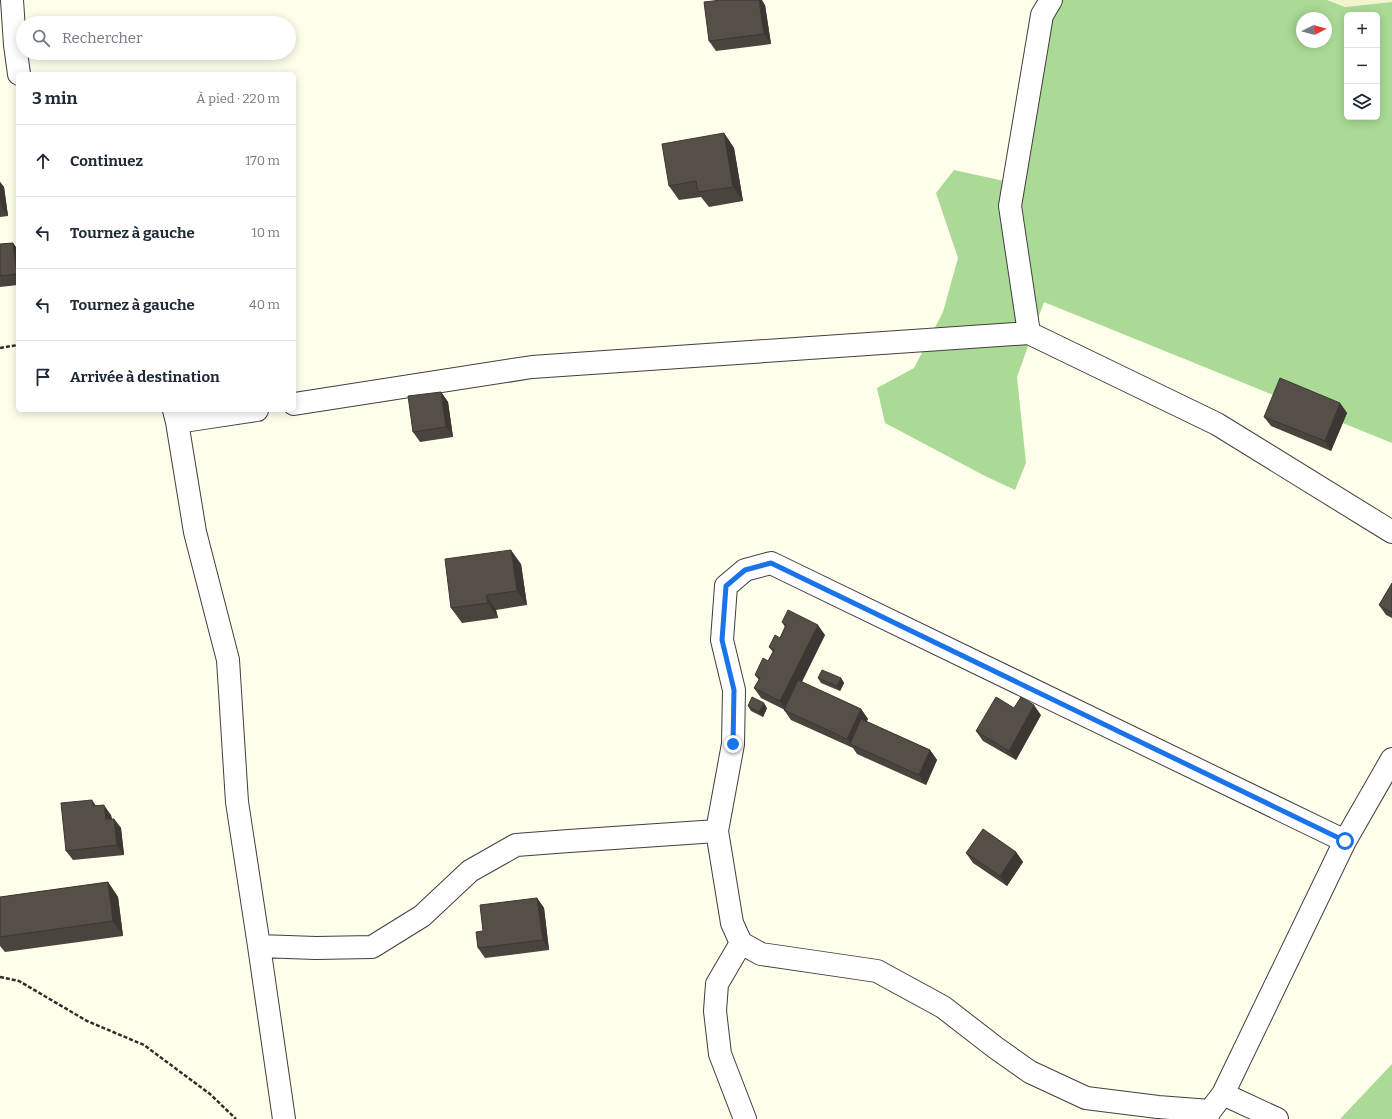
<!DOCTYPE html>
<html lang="fr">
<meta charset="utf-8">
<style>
:root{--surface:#fff;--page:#f6f6f7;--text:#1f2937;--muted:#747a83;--line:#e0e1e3}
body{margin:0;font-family:Bitter,serif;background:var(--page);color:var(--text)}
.controls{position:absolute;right:12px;top:12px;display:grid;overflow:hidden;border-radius:6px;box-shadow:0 2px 10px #0003}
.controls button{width:36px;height:36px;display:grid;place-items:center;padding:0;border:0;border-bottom:1px solid var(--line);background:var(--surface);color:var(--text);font:20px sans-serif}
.compass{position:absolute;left:1296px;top:12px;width:36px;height:36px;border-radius:50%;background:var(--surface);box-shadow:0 2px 10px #0003;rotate:84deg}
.stop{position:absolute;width:12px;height:12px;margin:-9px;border:3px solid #1a73e8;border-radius:50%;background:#fff}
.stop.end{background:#1a73e8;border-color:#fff;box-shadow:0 1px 4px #0008}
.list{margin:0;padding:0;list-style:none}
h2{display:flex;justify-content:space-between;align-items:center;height:52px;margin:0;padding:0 16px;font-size:17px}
h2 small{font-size:13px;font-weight:400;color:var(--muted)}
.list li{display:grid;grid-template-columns:26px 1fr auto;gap:12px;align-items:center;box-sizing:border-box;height:72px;padding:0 16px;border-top:1px solid var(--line)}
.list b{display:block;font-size:15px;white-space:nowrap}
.list em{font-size:13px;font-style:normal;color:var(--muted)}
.icon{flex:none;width:22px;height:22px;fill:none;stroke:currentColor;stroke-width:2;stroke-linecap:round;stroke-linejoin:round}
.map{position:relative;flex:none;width:1392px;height:1119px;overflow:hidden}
.search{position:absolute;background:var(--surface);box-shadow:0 2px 10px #0003;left:16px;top:16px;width:280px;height:44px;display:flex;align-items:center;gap:10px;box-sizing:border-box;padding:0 14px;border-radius:22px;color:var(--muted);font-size:15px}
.panel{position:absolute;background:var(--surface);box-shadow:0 2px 10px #0003;left:16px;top:72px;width:280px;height:340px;border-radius:6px}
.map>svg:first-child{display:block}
.farmland{fill:#f2f4cc}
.forest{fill:#aada95;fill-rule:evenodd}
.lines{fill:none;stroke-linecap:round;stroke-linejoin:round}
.minor-casing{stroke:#3f3f3f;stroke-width:24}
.path{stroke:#2e2e2e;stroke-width:2.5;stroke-dasharray:4 2;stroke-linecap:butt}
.minor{stroke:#fff;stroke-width:22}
.wall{fill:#49443e}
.shaded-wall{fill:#3c3732}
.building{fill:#554f48;stroke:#3c3732}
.route{stroke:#1a73e8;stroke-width:5}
</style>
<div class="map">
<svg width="1392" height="1119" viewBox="0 0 1392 1119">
<rect width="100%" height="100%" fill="#fffeeb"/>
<path class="farmland" d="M 1328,0 L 1392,0 L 1392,2 L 1345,7 Z"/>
<path class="forest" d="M 1037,0 L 1327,0 L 1345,7 L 1392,2 L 1392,443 L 1044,302 L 1017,377 L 1026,463 L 1015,490 L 985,476 L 885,423 L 877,388 L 914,368 L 943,312 L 958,258 L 936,193 L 954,170 L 1022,185 ZM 1347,15 L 1377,15 L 1377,117 L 1347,117 ZM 1302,18 L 1326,18 L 1326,42 L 1302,42 Z
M 1392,1064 L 1392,1119 L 1340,1119 Z"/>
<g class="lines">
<defs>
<path id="minor" d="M 12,0 L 15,45 L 19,74
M 1029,333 L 1010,206 L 1042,15 L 1051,0
M 294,404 L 532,367 L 1029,333 L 1217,424 L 1392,532
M 174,410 L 177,422 L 195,532 L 228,660 L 237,802 L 259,946 L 284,1119
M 177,422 L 257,410
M 741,943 L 717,984 L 715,1011 L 720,1054 L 745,1119
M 259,946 L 316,948 L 372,947 L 422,916 L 470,871 L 516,845 L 569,841 L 717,831
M 1223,1094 L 1277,1119
M 1210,1111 L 1158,1107 L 1086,1098 L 1030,1072 L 996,1048 L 943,1007 L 877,971 L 761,954 L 741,943 L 732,923 L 717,831 L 733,744 L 734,690 L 722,640 L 726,586 L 745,570 L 771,563 L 1345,841
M 1206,1119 L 1210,1111 L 1223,1094 L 1345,841 L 1392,759"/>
</defs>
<use href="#minor" class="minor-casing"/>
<path class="path" d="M 0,348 L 18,345
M 0,977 L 19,981 L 87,1021 L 144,1045 L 210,1094 L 236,1119"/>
<use href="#minor" class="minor"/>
</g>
<path class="wall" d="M 765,5 L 771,44 L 716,51 L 709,41 Z
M 724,133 L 734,148 L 743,201 L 709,207 L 701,197 L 679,200 L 669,186 Z
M 0,182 L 4,187 L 8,216 L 0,217 Z
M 13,243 L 18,250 L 18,285 L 0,287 L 0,244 Z
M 441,392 L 448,402 L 453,437 L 420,442 L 413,432 Z
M 1340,403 L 1347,413 L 1331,451 L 1271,426 L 1264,417 Z
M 521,564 L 527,605 L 496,610 L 498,618 L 462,623 L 451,608 Z
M 1392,583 L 1392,618 L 1386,615 L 1379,605 Z
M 782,622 L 825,635 L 802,682 L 861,709 L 868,719 L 866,721 L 930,750 L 937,760 L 926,785 L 857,754 L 853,748 L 791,720 L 784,710 L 785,710 L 761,698 L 754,688 L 759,680 L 755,675 L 768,661 L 773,652 L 769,647 L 780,638 L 785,627 Z
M 818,678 L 841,678 L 844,683 L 840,691 L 821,683 Z
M 748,706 L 767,708 L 763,717 L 751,711 Z
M 1041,715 L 1016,760 L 983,741 L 976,731 Z
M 96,806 L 111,815 L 112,819 L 114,819 L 121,828 L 124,855 L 73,860 L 66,851 Z
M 1016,852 L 1023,862 L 1007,886 L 973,863 L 966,853 Z
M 108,882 L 118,897 L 123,936 L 5,952 L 0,946 L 0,897 Z
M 537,898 L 544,908 L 549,950 L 485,958 L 478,948 L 483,931 Z"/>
<path class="shaded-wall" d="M 759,0 L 762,0 L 765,5 L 771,44 L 764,34 Z
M 724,133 L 734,148 L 743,201 L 733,187 Z
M 0,182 L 4,187 L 8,216 L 1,206 L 0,200 Z
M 13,243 L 18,250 L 18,275 L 17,274 Z
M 441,392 L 448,402 L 453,437 L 446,427 Z
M 1340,403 L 1347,413 L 1331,451 L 1325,441 Z
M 511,550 L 521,564 L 527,605 L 517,591 Z
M 486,595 L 496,610 L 498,618 L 488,603 Z
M 818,625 L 825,635 L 787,711 L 780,701 Z
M 841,678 L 844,683 L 840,691 L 837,686 Z
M 764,703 L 767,708 L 763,717 L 759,712 Z
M 1034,705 L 1041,715 L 1016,760 L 1009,751 Z
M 861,709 L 868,719 L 855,746 L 852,745 L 847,739 Z
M 930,750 L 937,760 L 926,785 L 919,775 Z
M 92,800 L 99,810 L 93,806 Z
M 104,805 L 111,815 L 113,829 L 106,819 Z
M 114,819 L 121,828 L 124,855 L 117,845 Z
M 1016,852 L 1023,862 L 1007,886 L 1000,876 Z
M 108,882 L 118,897 L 123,936 L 113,921 Z
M 537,898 L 544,908 L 549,950 L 543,940 Z"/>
<path class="building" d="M 721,0 L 759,0 L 764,34 L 709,41 L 704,2 Z
M 724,133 L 733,187 L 698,192 L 696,181 L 669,186 L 662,144 Z
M 13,243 L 17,274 L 0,276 L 0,244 Z
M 1280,378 L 1340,403 L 1325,441 L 1264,417 Z
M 441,392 L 446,427 L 413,432 L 408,396 Z
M 511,550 L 517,591 L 486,595 L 488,603 L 451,608 L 445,559 Z
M 1392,583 L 1392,613 L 1379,605 Z
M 788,610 L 818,625 L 780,701 L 754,688 L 760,678 L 755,675 L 763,658 L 768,661 L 774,650 L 769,647 L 775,635 L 780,638 L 786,625 L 782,622 Z
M 822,670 L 841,678 L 837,686 L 818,678 Z
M 798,680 L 861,709 L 847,739 L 784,710 Z
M 752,697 L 764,703 L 759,712 L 748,706 Z
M 996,697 L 1014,708 L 1021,697 L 1034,705 L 1009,751 L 976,731 Z
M 861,719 L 930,750 L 919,775 L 850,744 Z
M 92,800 L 93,806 L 104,805 L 106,819 L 114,819 L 117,845 L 66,851 L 61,803 Z
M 983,829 L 1016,852 L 1000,876 L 966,853 Z
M 108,882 L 113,921 L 0,937 L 0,897 Z
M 537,898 L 543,940 L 478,948 L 476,932 L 483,931 L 480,905 Z"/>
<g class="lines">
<path class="route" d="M 733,744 L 734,690 L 722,640 L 726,586 L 745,570 L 771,563 L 1345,841"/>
</g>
</svg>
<div class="controls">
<button>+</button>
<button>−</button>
<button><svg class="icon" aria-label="layers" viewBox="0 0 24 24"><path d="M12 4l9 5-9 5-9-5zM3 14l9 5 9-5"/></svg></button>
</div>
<svg class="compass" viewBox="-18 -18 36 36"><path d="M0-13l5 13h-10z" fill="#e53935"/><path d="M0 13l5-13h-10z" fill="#747a83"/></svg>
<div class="stop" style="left:1345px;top:841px"></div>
<div class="stop end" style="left:733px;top:744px"></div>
<div class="search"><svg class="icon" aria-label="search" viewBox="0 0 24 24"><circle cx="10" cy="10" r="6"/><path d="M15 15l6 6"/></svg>Rechercher</div>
<section class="panel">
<h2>3 min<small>À pied · 220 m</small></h2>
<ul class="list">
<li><svg class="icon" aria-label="ahead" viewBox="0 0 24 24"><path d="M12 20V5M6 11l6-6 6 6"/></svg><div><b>Continuez</b></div><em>170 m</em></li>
<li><svg class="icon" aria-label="left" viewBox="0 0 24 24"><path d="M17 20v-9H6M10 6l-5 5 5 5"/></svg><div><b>Tournez à gauche</b></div><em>10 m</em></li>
<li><svg class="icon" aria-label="left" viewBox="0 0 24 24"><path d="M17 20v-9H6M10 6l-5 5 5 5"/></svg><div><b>Tournez à gauche</b></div><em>40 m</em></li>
<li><svg class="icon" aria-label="arrive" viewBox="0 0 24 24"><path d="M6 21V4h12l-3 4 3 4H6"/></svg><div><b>Arrivée à destination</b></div></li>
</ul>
</section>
</div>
